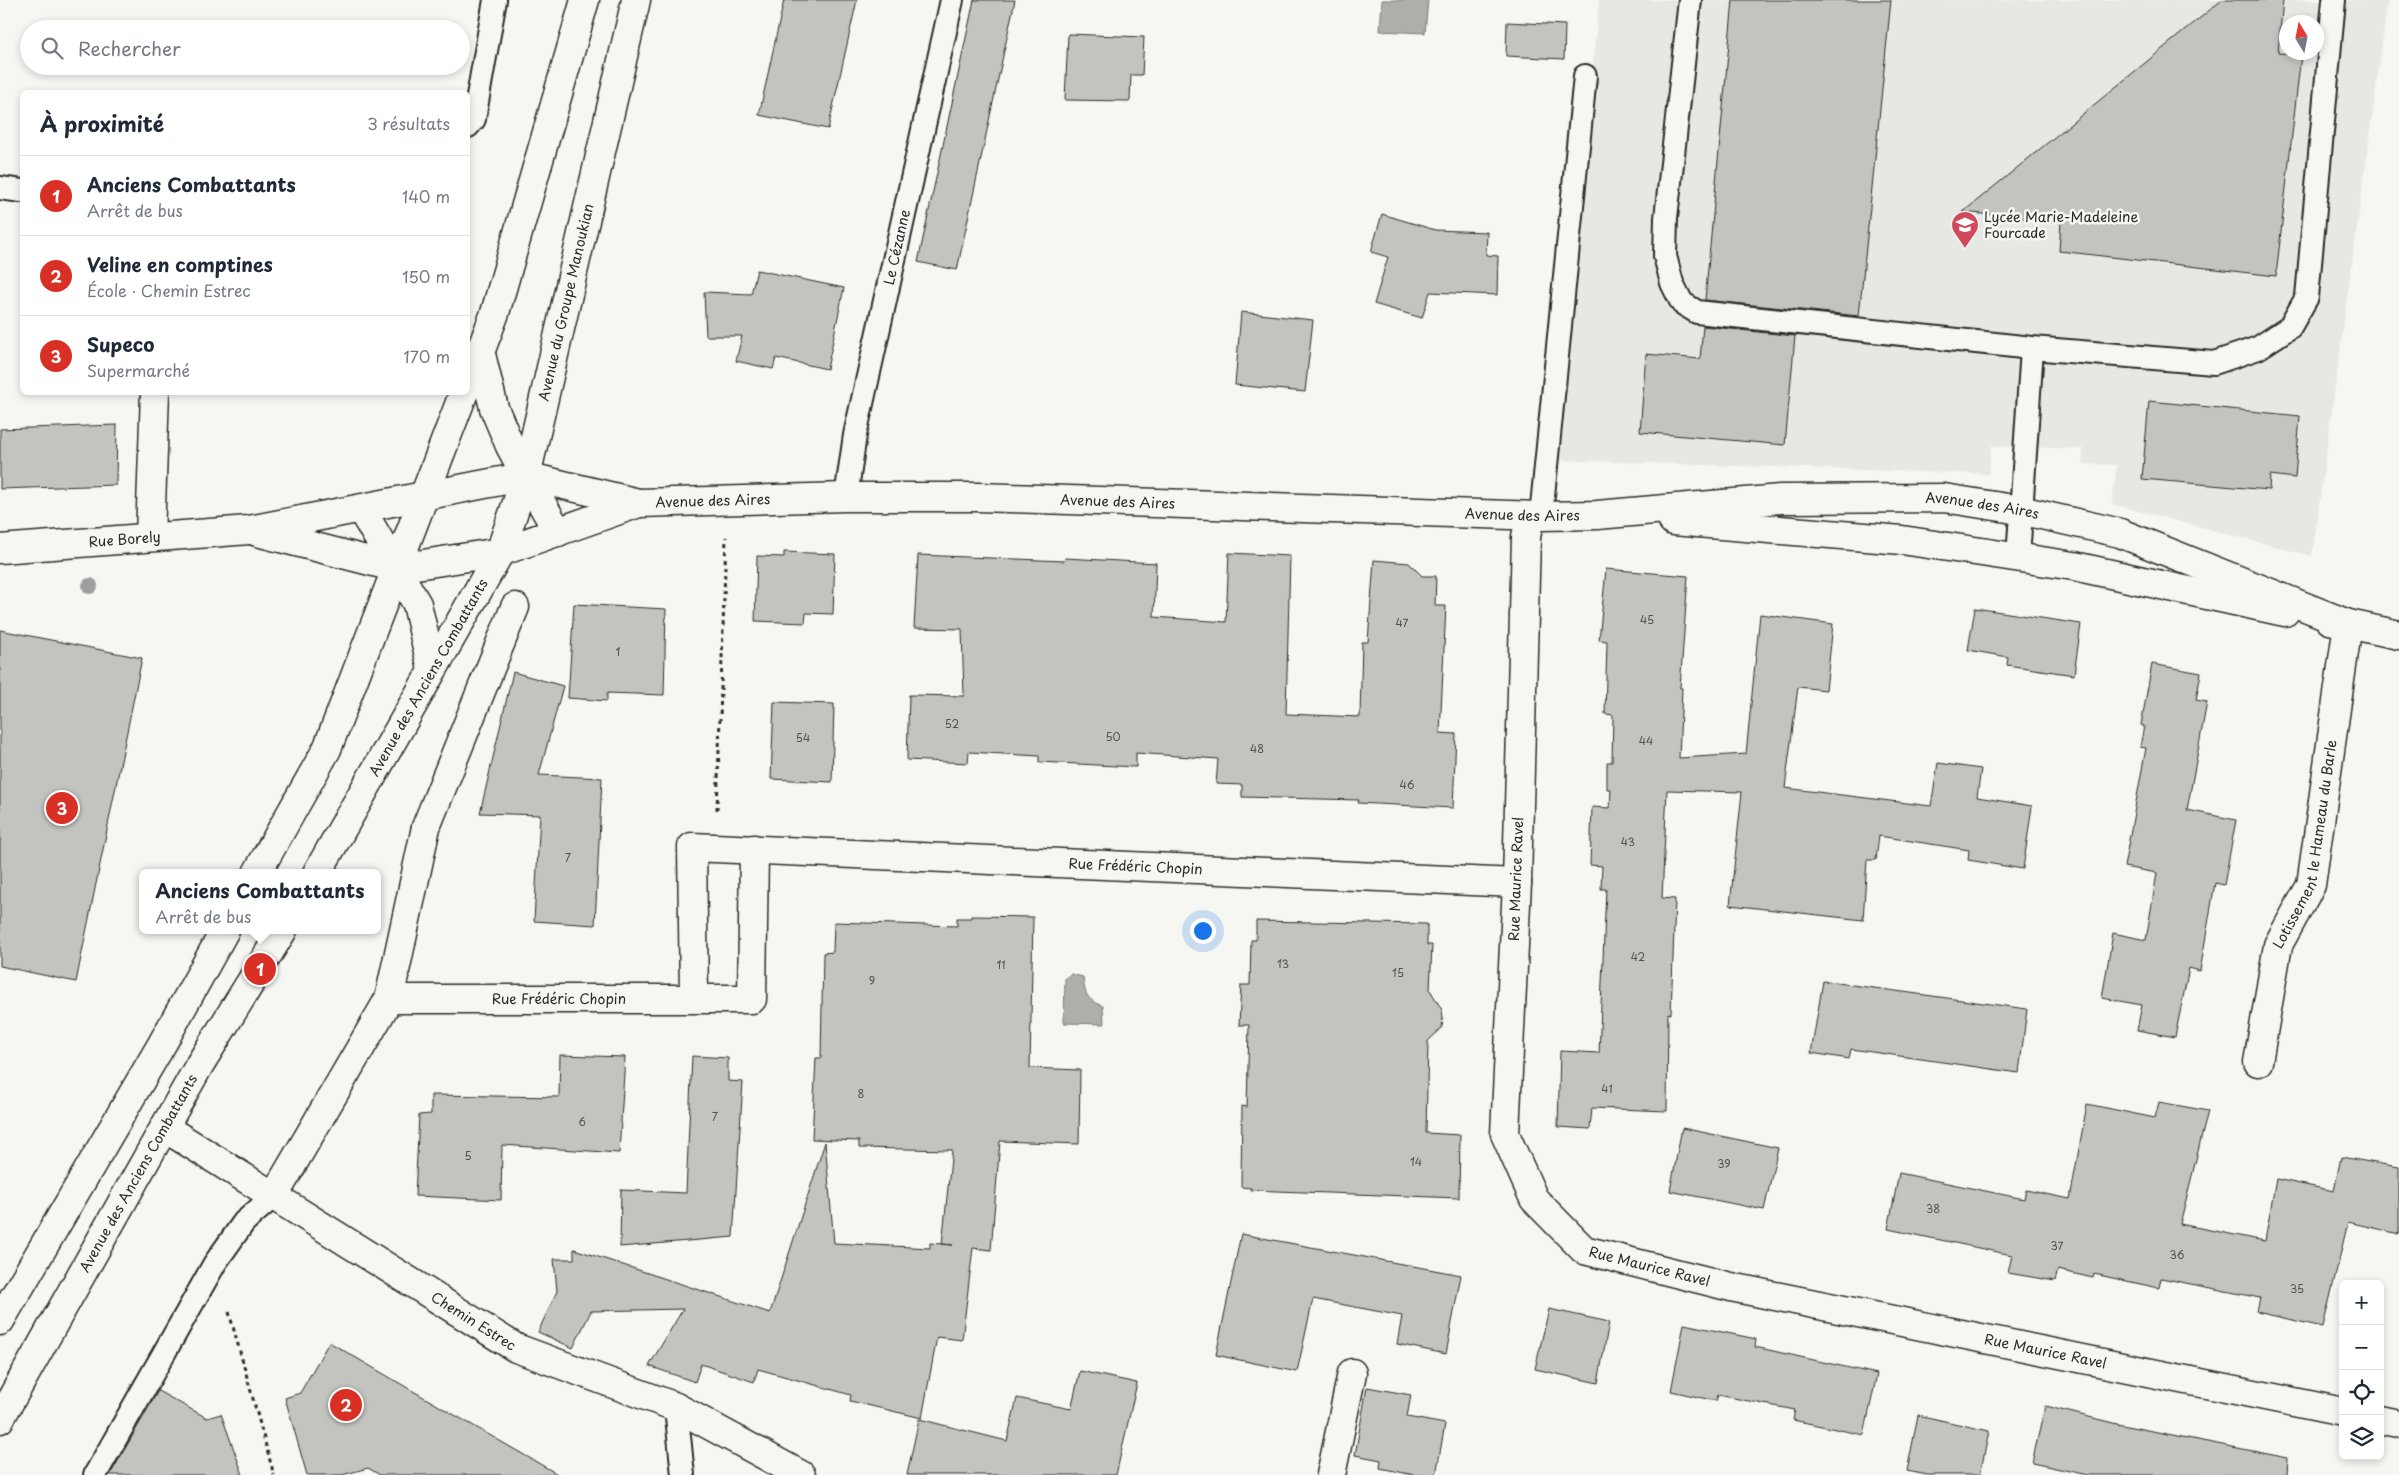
<!DOCTYPE html>
<html lang="fr">
<meta charset="utf-8">
<style>
:root{--surface:#fff;--page:#f2f2f3;--text:#1f2937;--muted:#747a83;--line:#e0e1e3;--accent:#d93025}
body{margin:0;font-family:"Playpen Sans",sans-serif;background:var(--page);color:var(--text)}
.controls{position:absolute;right:15px;bottom:15px;display:grid;overflow:hidden;border-radius:8px;box-shadow:0 2px 8px #0003}
.controls button{width:45px;height:45px;display:grid;place-items:center;padding:0;border:0;border-bottom:1px solid var(--line);background:var(--surface);color:var(--text);font:25px sans-serif}
.compass{position:absolute;left:2279px;top:15px;width:45px;height:45px;border-radius:50%;background:var(--surface);box-shadow:0 2px 8px #0003;rotate:350deg}
.you{position:absolute;left:1202px;top:930px;width:18px;height:18px;margin:-12px;border:4px solid #fff;border-radius:50%;background:#1a73e8;box-shadow:0 0 0 8px #1a73e833}
.badge{display:grid;place-items:center;width:32px;height:32px;border-radius:50%;background:var(--accent);color:#fff;font-size:16px;font-weight:700}
.pin{position:absolute;translate:-50% -50%;border:2px solid #fff;box-shadow:0 1px 5px #0006}
.popup{position:absolute;left:139px;top:869px;width:242px;height:65px;box-sizing:border-box;display:grid;place-content:center;border-radius:8px;background:var(--surface);filter:drop-shadow(0 1px 4px #0005);font-size:16px;white-space:nowrap;color:var(--muted)}
.popup b{font-size:19px;color:var(--text)}
.popup::after{content:'';position:absolute;left:50%;top:100%;margin-left:-10px;border:10px solid transparent;border-top-color:var(--surface)}
.list{margin:0;padding:0;list-style:none}
h2{display:flex;justify-content:space-between;align-items:center;height:65px;margin:0;padding:0 20px;font-size:21px}
h2 small{font-size:16px;font-weight:400;color:var(--muted)}
.list li{display:grid;grid-template-columns:32px 1fr auto;gap:15px;align-items:center;box-sizing:border-box;height:80px;padding:0 20px;border-top:1px solid var(--line)}
.list b{display:block;font-size:19px;white-space:nowrap}
.list p{margin:0;font-size:16px;white-space:nowrap;color:var(--muted)}
.list em{font-size:16px;font-style:normal;color:var(--muted)}
.icon{flex:none;width:28px;height:28px;fill:none;stroke:currentColor;stroke-width:2;stroke-linecap:round;stroke-linejoin:round}
.map{position:relative;flex:none;width:2399px;height:1475px;overflow:hidden}
.search{position:absolute;background:var(--surface);box-shadow:0 2px 8px #0003;left:20px;top:20px;width:450px;height:55px;display:flex;align-items:center;gap:12px;box-sizing:border-box;padding:0 18px;border-radius:28px;color:var(--muted);font-size:19px}
.panel{position:absolute;background:var(--surface);box-shadow:0 2px 8px #0003;left:20px;top:90px;width:450px;height:305px;border-radius:8px}
.map>svg:first-child{display:block}
.built{fill:#e7e7e3;fill-rule:evenodd}
.water{fill:#aeaeab;stroke:#7a7a78}
.building{fill:#c3c3c0;stroke:#2b2b2b}
.lines{fill:none;stroke-linecap:round;stroke-linejoin:round}
.lane-casing{stroke:#2b2b2b;stroke-width:26}
.street-casing{stroke:#2b2b2b;stroke-width:31}
.secondary-casing{stroke:#2b2b2b;stroke-width:31}
.path{stroke:#2b2b2b;stroke-width:3;stroke-dasharray:4 4;stroke-linecap:butt}
.lane{stroke:#f6f6f2;stroke-width:22}
.street{stroke:#f6f6f2;stroke-width:28}
.secondary{stroke:#f6f6f2;stroke-width:28}
.tree{fill:#9e9e9c}
.labels{text-anchor:middle;stroke-width:5;stroke-linejoin:round;paint-order:stroke}
.number-label{font-size:11px;fill:#515150}
.poi-label{font-size:14px;fill:#2b2b2b;stroke:#f6f6f2;text-anchor:start}
.street-label{font-size:14px;fill:#2b2b2b;stroke:#f6f6f2}
</style>
<div class="map">
<svg width="2399" height="1475" viewBox="0 0 2399 1475">
<rect width="100%" height="100%" fill="#f6f6f2"/>
<filter id="ink" filterUnits="userSpaceOnUse"><feTurbulence type="fractalNoise" baseFrequency=".02" numOctaves="2"/><feDisplacementMap in="SourceGraphic" scale="10" xChannelSelector="R" yChannelSelector="G"/><feConvolveMatrix kernelMatrix="1 2 1 2 8 2 1 2 1" color-interpolation-filters="sRGB"/></filter>
<g filter="url(#ink)">
<path class="built" d="M 1599,0 L 2388,0 L 2312,556 L 2112,504 L 2117,465 L 2083,464 L 2083,449 L 1991,446 L 1989,474 L 1556,460 ZM 2286,22 L 2316,22 L 2316,52 L 2286,52 Z"/>
<path class="water" d="M 1382,0 L 1428,0 L 1425,33 L 1380,31 Z
M 1071,974 L 1083,977 C 1085,995 1087,1000 1103,1006 L 1104,1024 L 1064,1023 L 1065,978 Z"/>
<path class="building" d="M 784,0 L 857,0 L 828,129 L 759,115 Z
M 974,0 L 1015,0 L 957,270 L 918,262 Z
M 1733,0 L 1891,0 L 1859,316 L 1705,300 Z
M 2222,0 L 2283,0 L 2278,53 L 2301,55 L 2276,276 L 2059,251 L 2061,222 L 1963,212 Z
M 1507,22 L 1565,25 L 1564,59 L 1506,56 Z
M 1068,34 L 1144,37 L 1142,75 L 1131,75 L 1130,101 L 1065,100 Z
M 1382,214 L 1435,230 L 1487,232 L 1486,255 L 1498,256 L 1497,295 L 1430,292 L 1422,318 L 1374,304 L 1388,257 L 1371,252 Z
M 757,270 L 844,288 L 827,369 L 776,358 L 773,369 L 736,361 L 742,336 L 706,336 L 704,292 L 751,294 Z
M 1241,312 L 1313,320 L 1305,392 L 1235,385 Z
M 1703,326 L 1795,336 L 1785,445 L 1640,432 L 1646,354 L 1700,359 Z
M 2149,401 L 2300,416 L 2295,478 L 2270,475 L 2269,490 L 2142,479 Z
M 117,425 L 116,485 L 0,489 L 0,429 Z
M 784,552 L 835,554 L 833,614 L 806,613 L 805,623 L 755,621 L 757,556 L 784,557 Z
M 1229,553 L 1290,556 L 1286,714 L 1360,717 L 1362,642 L 1368,642 L 1374,560 L 1409,563 L 1422,576 L 1436,576 L 1435,606 L 1446,606 L 1440,733 L 1456,734 L 1453,808 L 1358,803 L 1359,800 L 1242,797 L 1242,785 L 1216,784 L 1218,759 L 1136,753 L 1136,767 L 1039,762 L 1039,756 L 969,752 L 968,763 L 907,760 L 909,695 L 964,696 L 962,629 L 914,628 L 918,555 L 1064,561 L 1065,558 L 1156,563 L 1154,617 L 1226,622 Z
M 1606,569 L 1688,576 L 1680,688 L 1682,688 L 1679,758 L 1746,754 L 1760,614 L 1833,624 L 1826,690 L 1798,687 L 1785,788 L 1931,806 L 1938,763 L 1981,769 L 1977,797 L 2032,806 L 2023,869 L 1968,860 L 1969,850 L 1879,836 L 1876,860 L 1867,860 L 1863,920 L 1730,905 L 1742,792 L 1667,790 L 1662,898 L 1675,899 L 1671,1014 L 1668,1013 L 1667,1111 L 1592,1108 L 1590,1129 L 1558,1127 L 1560,1051 L 1599,1053 L 1606,889 L 1601,889 L 1602,866 L 1590,865 L 1592,807 L 1610,808 L 1611,789 L 1607,789 L 1607,762 L 1612,762 L 1613,715 L 1605,714 L 1607,641 L 1599,640 Z
M 574,604 L 666,609 L 664,695 L 607,693 L 607,701 L 568,698 Z
M 1975,608 L 2081,624 L 2074,675 L 2007,665 L 2008,657 L 1968,650 Z
M 0,630 L 142,658 L 76,982 L 0,966 Z
M 2152,664 L 2201,673 L 2196,700 L 2207,702 L 2187,810 L 2236,820 L 2224,885 L 2215,883 L 2200,971 L 2189,968 L 2175,1037 L 2137,1030 L 2142,1005 L 2102,998 L 2113,933 L 2146,940 L 2157,873 L 2124,867 L 2146,748 L 2140,747 L 2144,726 L 2141,725 Z
M 513,672 L 563,686 L 539,775 L 602,778 L 595,925 L 534,921 L 540,815 L 480,813 Z
M 774,702 L 834,704 L 832,782 L 771,779 Z
M 971,916 L 1033,917 L 1030,1068 L 1080,1070 L 1079,1144 L 1000,1141 L 991,1250 L 973,1248 L 962,1340 L 937,1337 L 922,1418 L 850,1401 L 851,1395 L 758,1369 L 754,1382 L 701,1364 L 695,1382 L 649,1366 L 683,1309 L 591,1311 L 573,1348 L 538,1332 L 557,1291 L 554,1259 L 574,1259 L 574,1249 L 770,1313 L 825,1142 L 834,1243 L 930,1248 L 930,1243 L 953,1245 L 942,1244 L 952,1150 L 859,1148 L 859,1141 L 812,1139 L 816,1058 L 821,1058 L 823,953 L 833,952 L 834,922 L 957,926 L 957,918 L 971,918 Z
M 1256,921 L 1427,924 L 1427,945 L 1432,945 L 1430,990 L 1442,1010 L 1443,1018 L 1442,1028 L 1428,1041 L 1426,1133 L 1460,1135 L 1459,1198 L 1250,1190 L 1251,1188 L 1241,1187 L 1242,1106 L 1247,1107 L 1249,1025 L 1239,1025 L 1241,985 L 1250,985 L 1251,940 L 1256,940 Z
M 1823,981 L 2027,1009 L 2019,1073 L 1851,1049 L 1849,1059 L 1811,1053 Z
M 560,1055 L 625,1057 L 619,1153 L 502,1145 L 501,1200 L 415,1196 L 419,1115 L 431,1114 L 431,1095 L 559,1097 Z
M 692,1056 L 728,1058 L 728,1081 L 743,1082 L 733,1237 L 620,1247 L 621,1190 L 686,1193 Z
M 2159,1102 L 2208,1111 L 2180,1224 L 2265,1241 L 2276,1179 L 2334,1191 L 2341,1157 L 2399,1167 L 2399,1234 L 2348,1222 L 2323,1327 L 2257,1312 L 2260,1298 L 2161,1278 L 2159,1288 L 2094,1274 L 2093,1278 L 2058,1270 L 2055,1281 L 2008,1273 L 2012,1255 L 1888,1229 L 1899,1173 L 2024,1199 L 2026,1190 L 2070,1199 L 2087,1104 L 2155,1118 Z
M 1682,1128 L 1778,1148 L 1764,1210 L 1670,1191 Z
M 1241,1234 L 1461,1275 L 1446,1354 L 1397,1344 L 1402,1316 L 1313,1299 L 1297,1372 L 1216,1355 Z
M 1549,1309 L 1609,1322 L 1598,1383 L 1535,1369 Z
M 1684,1324 L 1756,1339 L 1755,1347 L 1877,1374 L 1864,1435 L 1793,1420 L 1795,1410 L 1718,1395 L 1716,1401 L 1671,1391 Z
M 329,1342 L 413,1391 L 559,1475 L 380,1475 L 368,1468 L 342,1475 L 307,1475 L 285,1398 L 300,1393 Z
M 1080,1371 L 1137,1383 L 1116,1475 L 907,1475 L 919,1419 L 1007,1441 L 1017,1398 L 1071,1409 Z
M 1367,1387 L 1411,1395 L 1407,1417 L 1445,1424 L 1436,1475 L 1414,1475 L 1380,1468 L 1381,1460 L 1355,1455 Z
M 158,1391 L 207,1418 L 221,1414 L 243,1475 L 110,1475 Z
M 2045,1406 L 2117,1424 L 2288,1458 L 2287,1475 L 2088,1475 L 2032,1463 Z
M 1918,1415 L 1989,1431 L 1980,1475 L 1927,1475 L 1907,1471 Z"/>
<g class="lines">
<defs>
<g id="lane">
<path d="M 1690,0 L 1666,218 L 1665,256 L 1672,283 L 1682,303 L 1697,312 L 2032,348 L 2214,363 L 2258,348 L 2290,327 L 2307,297 L 2334,0"/>
<path d="M 468,126 L 474,119 L 495,0"/>
<path d="M 0,188 L 22,191"/>
<path id="s1" d="M 846,497 L 855,435 L 952,0"/>
<path d="M 1541,516 L 1585,76"/>
<path d="M 2018,558 L 2032,348"/>
<path d="M 676,1407 L 683,1475"/>
<path d="M 95,1475 L 215,1263 L 244,1222 L 274,1196"/>
</g>
<g id="street">
<path id="s2" d="M 526,476 L 639,503 L 846,497 L 978,497 L 1541,516 L 1597,515 L 1780,499 L 1944,498 L 2020,510 L 2120,533 L 2348,624"/>
<path d="M 526,476 L 558,532"/>
<path id="s3" d="M 1530,516 L 1526,537 L 1517,883 L 1505,1134 L 1534,1199 L 1584,1250 L 1731,1287 L 2343,1412"/>
<path d="M 1673,521 L 1902,540 L 2074,566 L 2285,612"/>
<path d="M 150,537 L 155,392"/>
<path d="M 500,552 L 639,503"/>
<path d="M 2330,620 L 2399,635"/>
<path id="s4" d="M 694,998 L 692,847 L 1517,883"/>
<path d="M 389,999 L 426,827 L 515,607"/>
<path id="s5" d="M 2258,1062 L 2278,945 L 2311,885 L 2348,624"/>
<path id="s6" d="M 165,1128 L 516,1348 L 676,1407 L 801,1475"/>
<path id="s7" d="M 274,1196 L 389,999 L 752,999 L 754,849"/>
<path d="M 2380,1420 L 2399,1424"/>
<path d="M 1331,1475 L 1352,1373"/>
</g>
<g id="secondary">
<path d="M 480,350 L 494,408 L 510,446 L 526,476"/>
<path d="M 468,384 L 495,313 L 585,0"/>
<path d="M 361,509 L 417,604 L 432,669"/>
<path d="M 257,532 L 397,568 L 500,552"/>
<path id="s8" d="M 0,549 L 249,530 L 526,476"/>
<path d="M 257,873 L 327,749 L 464,392"/>
<path id="s9" d="M 317,873 L 500,552 L 526,476 L 636,0"/>
<path d="M 0,1321 L 162,1044 L 225,930"/>
<path id="s10" d="M 0,1419 L 200,1064 L 283,930"/>
</g>
</defs>
<use href="#lane" class="lane-casing"/>
<use href="#street" class="street-casing"/>
<use href="#secondary" class="secondary-casing"/>
<path class="path" d="M 717,810 L 726,537
M 229,1312 L 274,1475"/>
<use href="#lane" class="lane"/>
<use href="#street" class="street"/>
<use href="#secondary" class="secondary"/>
</g>
<circle class="tree" cx="90" cy="586" r="8"/>
</g>
<defs>
<symbol id="school-pin" viewBox="-11 -11 22 30"><path d="M0 17L-7.5 6A9.5 9.5 0 1 1 7.5 6Z" fill="#d1495b" stroke="#f6f6f2"/><path d="M0-5L7-2L0 1L-7-2ZM-4 1L0 2.5L4 1V4Q0 6-4 4Z" fill="#fff"/></symbol>
</defs>
<g fill-rule="evenodd">
<use href="#school-pin" x="1949" y="209" width="32" height="43"/>
</g>
<g class="labels">
<g class="number-label">
<text x="1647" y="624">45</text>
<text x="1402" y="627">47</text>
<text x="618" y="656">1</text>
<text x="952" y="728">52</text>
<text x="1113" y="741">50</text>
<text x="803" y="742">54</text>
<text x="1646" y="745">44</text>
<text x="1257" y="753">48</text>
<text x="1407" y="789">46</text>
<text x="1628" y="846">43</text>
<text x="568" y="862">7</text>
<text x="1638" y="961">42</text>
<text x="1283" y="968">13</text>
<text x="1001" y="969">11</text>
<text x="1398" y="977">15</text>
<text x="872" y="985">9</text>
<text x="1607" y="1093">41</text>
<text x="861" y="1098">8</text>
<text x="715" y="1121">7</text>
<text x="582" y="1126">6</text>
<text x="468" y="1160">5</text>
<text x="1416" y="1166">14</text>
<text x="1724" y="1168">39</text>
<text x="1933" y="1213">38</text>
<text x="2057" y="1250">37</text>
<text x="2177" y="1259">36</text>
<text x="2297" y="1293">35</text>
</g>
<g class="poi-label">
<text x="1984" y="222">Lycée Marie-Madeleine<tspan x="1984" dy="16">Fourcade</tspan></text>
</g>
<g class="street-label">
<text dy="5" stroke="none"><textPath href="#s1" startOffset="255">Le Cézanne</textPath></text>
<text dy="5" stroke="none"><textPath href="#s9" startOffset="628">Avenue du Groupe Manoukian</textPath></text>
<text dy="5" stroke="none"><textPath href="#s2" startOffset="190">Avenue des Aires</textPath></text>
<text dy="5" stroke="none"><textPath href="#s2" startOffset="595">Avenue des Aires</textPath></text>
<text dy="5" stroke="none"><textPath href="#s2" startOffset="1461">Avenue des Aires</textPath></text>
<text dy="5" stroke="none"><textPath href="#s2" startOffset="1000">Avenue des Aires</textPath></text>
<text dy="5" stroke="none"><textPath href="#s8" startOffset="125">Rue Borely</textPath></text>
<text dy="5" stroke="none"><textPath href="#s9" startOffset="225">Avenue des Anciens Combattants</textPath></text>
<text dy="5" stroke="none"><textPath href="#s5" startOffset="225">Lotissement le Hameau du Barle</textPath></text>
<text dy="5" stroke="none"><textPath href="#s4" startOffset="595">Rue Frédéric Chopin</textPath></text>
<text transform="translate(1516 879) rotate(-88)" y="5">Rue Maurice Ravel</text>
<text dy="5" stroke="none"><textPath href="#s7" startOffset="398">Rue Frédéric Chopin</textPath></text>
<text dy="5" stroke="none"><textPath href="#s10" startOffset="282">Avenue des Anciens Combattants</textPath></text>
<text dy="5" stroke="none"><textPath href="#s3" startOffset="829">Rue Maurice Ravel</textPath></text>
<text dy="5" stroke="none"><textPath href="#s6" startOffset="364">Chemin Estrec</textPath></text>
<text dy="5" stroke="none"><textPath href="#s3" startOffset="1234">Rue Maurice Ravel</textPath></text>
</g>
</g>
</svg>
<div class="controls">
<button>+</button>
<button>−</button>
<button><svg class="icon" aria-label="locate" viewBox="0 0 24 24"><circle cx="12" cy="12" r="6"/><path d="M12 2v4M12 18v4M2 12h4M18 12h4"/></svg></button>
<button><svg class="icon" aria-label="layers" viewBox="0 0 24 24"><path d="M12 4l9 5-9 5-9-5zM3 14l9 5 9-5"/></svg></button>
</div>
<svg class="compass" viewBox="-18 -18 36 36"><path d="M0-13l5 13h-10z" fill="#e53935"/><path d="M0 13l5-13h-10z" fill="#747a83"/></svg>
<div class="you"></div>
<div class="pin badge" style="left:260px;top:969px">1</div>
<div class="popup"><b>Anciens Combattants</b>Arrêt de bus</div>
<div class="pin badge" style="left:346px;top:1405px">2</div>
<div class="pin badge" style="left:62px;top:808px">3</div>
<div class="search"><svg class="icon" aria-label="search" viewBox="0 0 24 24"><circle cx="10" cy="10" r="6"/><path d="M15 15l6 6"/></svg>Rechercher</div>
<section class="panel">
<h2>À proximité<small>3 résultats</small></h2>
<ul class="list">
<li><span class="badge">1</span><div><b>Anciens Combattants</b><p>Arrêt de bus</p></div><em>140 m</em></li>
<li><span class="badge">2</span><div><b>Veline en comptines</b><p>École · Chemin Estrec</p></div><em>150 m</em></li>
<li><span class="badge">3</span><div><b>Supeco</b><p>Supermarché</p></div><em>170 m</em></li>
</ul>
</section>
</div>
